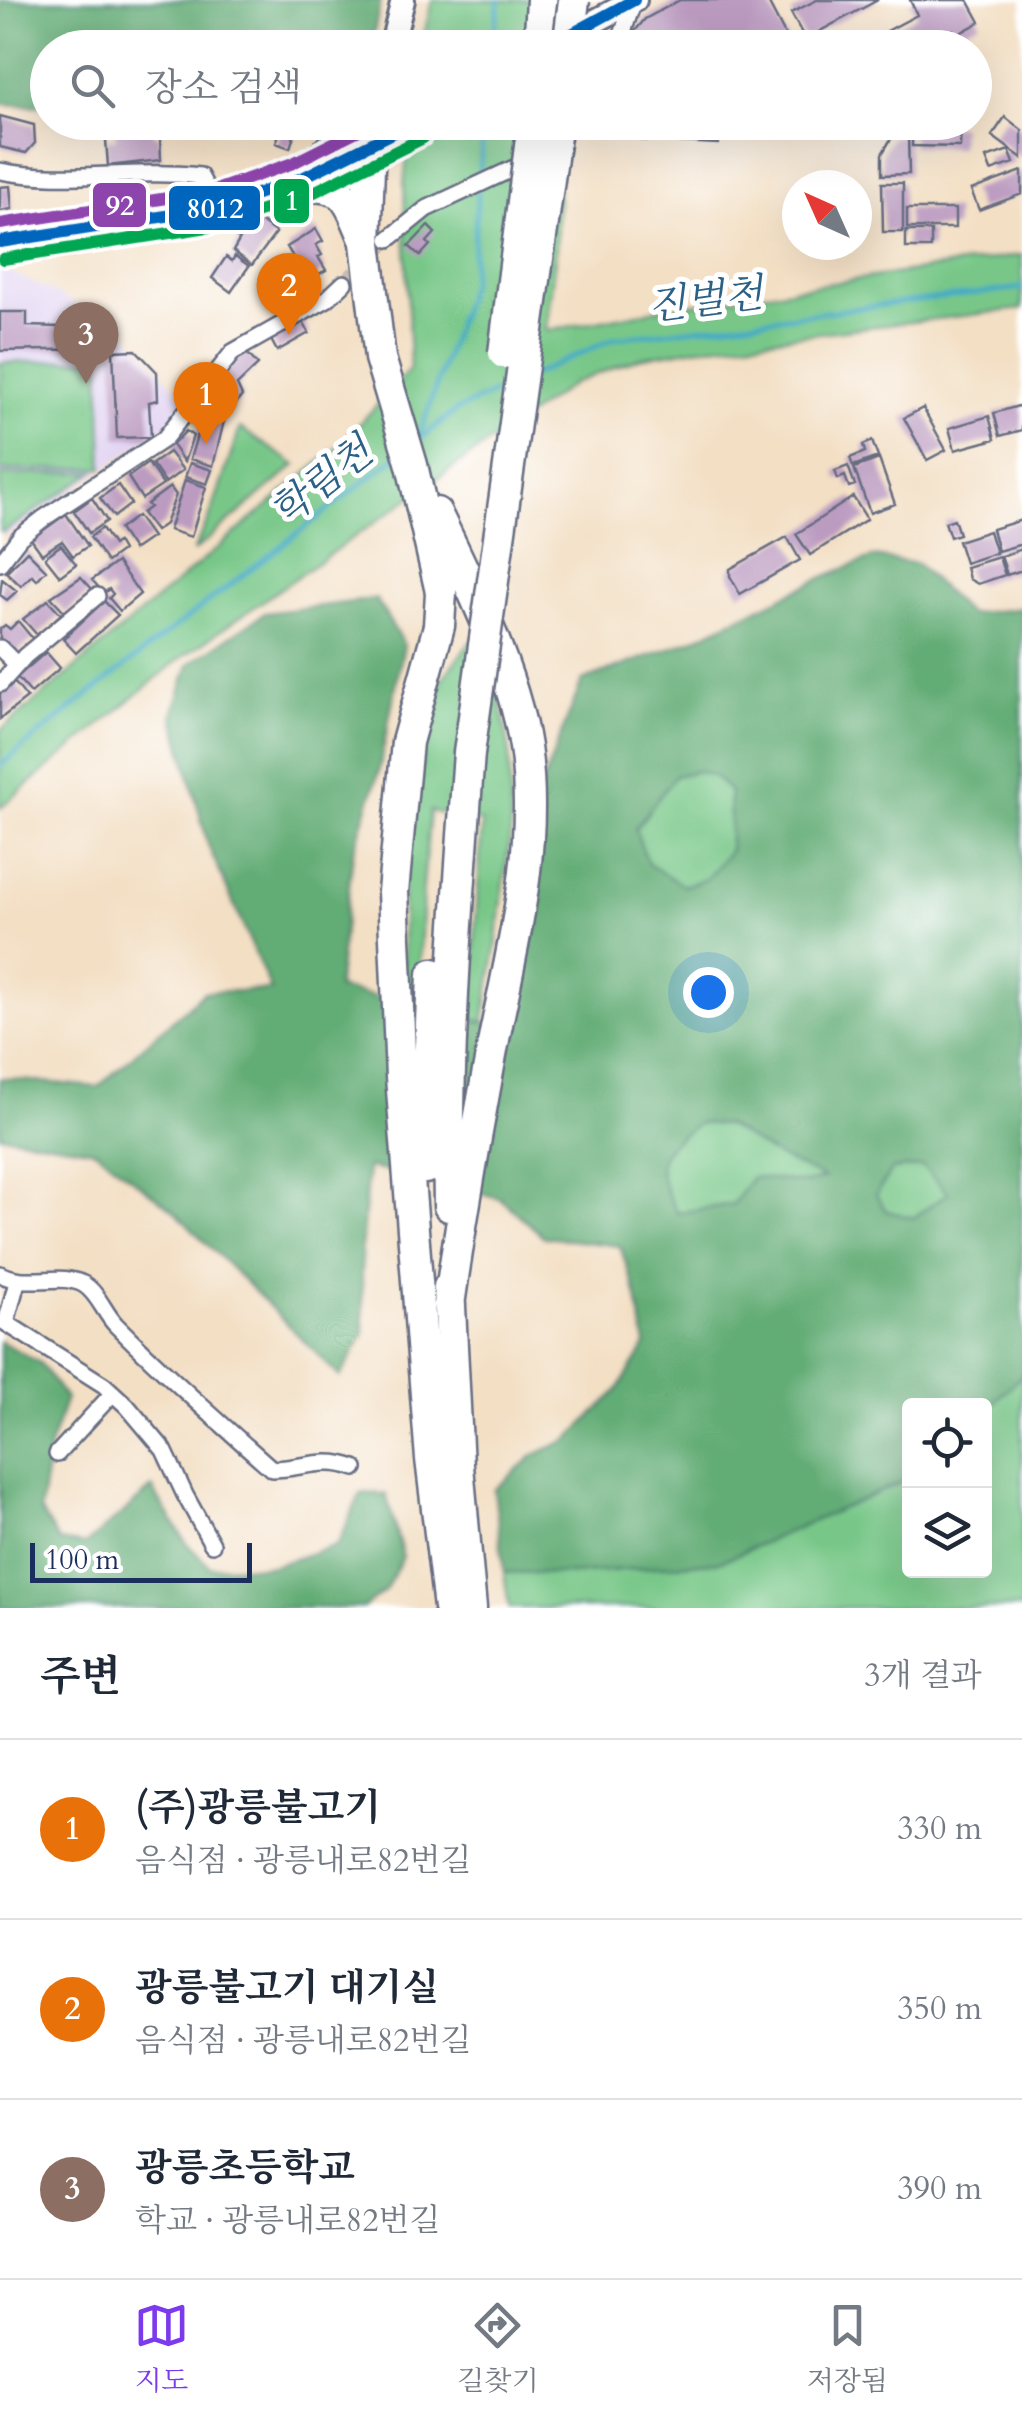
<!DOCTYPE html>
<html lang="ko">
<meta charset="utf-8">
<style>
:root{--surface:#fff;--page:#f2f2f3;--text:#1f2937;--muted:#747a83;--line:#e0e1e3;--accent:#7c3aed}
body{margin:0;font-family:Cardo,"Noto Serif KR",serif;background:var(--page);color:var(--text)}
.controls{position:absolute;right:30px;bottom:30px;display:grid;overflow:hidden;border-radius:10px;box-shadow:0 10px 40px #0002}
.controls button{width:90px;height:90px;display:grid;place-items:center;padding:0;border:0;border-bottom:2px solid var(--line);background:var(--surface);color:var(--text);font:50px sans-serif}
.compass{position:absolute;left:782px;top:170px;width:90px;height:90px;border-radius:50%;background:var(--surface);box-shadow:0 10px 40px #0002;rotate:315deg}
.scale{position:absolute;left:30px;bottom:25px;width:222px;box-sizing:border-box;padding-left:10px;border:5px solid #1b2f5e;border-top:0;font-size:28px;line-height:35px;white-space:nowrap;color:#1b2f5e;-webkit-text-stroke:8px #fff;paint-order:stroke}
.you{position:absolute;left:708px;top:992px;width:35px;height:35px;margin:-25px;border:8px solid #fff;border-radius:50%;background:#1a73e8;box-shadow:0 0 0 15px #1a73e833}
.badge{display:grid;place-items:center;width:65px;height:65px;border-radius:50%;background:var(--accent);color:#fff;font-size:32px;font-weight:700}
.pin{position:absolute;translate:-50% -82px;filter:drop-shadow(0 2px 5px #0008)}
.pin::after{content:'';position:absolute;top:52px;width:35px;height:30px;background:inherit;clip-path:polygon(0 0,100% 0,50% 100%)}
.list{margin:0;padding:0;list-style:none}
h2{display:flex;justify-content:space-between;align-items:center;height:130px;margin:0;padding:0 40px;font-size:42px}
h2 small{font-size:32px;font-weight:400;color:var(--muted)}
.list li{display:grid;grid-template-columns:65px 1fr auto;gap:30px;align-items:center;box-sizing:border-box;height:180px;padding:0 40px;border-top:2px solid var(--line)}
.list b{display:block;font-size:38px;white-space:nowrap}
.list p{margin:0;font-size:32px;white-space:nowrap;color:var(--muted)}
.list em{font-size:32px;font-style:normal;color:var(--muted)}
.icon{flex:none;width:55px;height:55px;fill:none;stroke:currentColor;stroke-width:2;stroke-linecap:round;stroke-linejoin:round}
.map{position:relative;flex:none;width:1022px;height:1608px;overflow:hidden}
.search{position:absolute;background:var(--surface);box-shadow:0 10px 40px #0002;left:30px;right:30px;top:30px;height:110px;display:flex;align-items:center;gap:25px;box-sizing:border-box;padding:0 35px;border-radius:55px;color:var(--muted);font-size:38px}
.sheet{height:670px;background:var(--surface)}
nav{display:flex;justify-content:space-around;align-items:center;box-sizing:border-box;height:140px;border-top:2px solid var(--line);background:var(--surface);font-size:28px;color:var(--muted)}
nav a{display:grid;justify-items:center;gap:5px}
nav .on{color:var(--accent)}
.map>svg:first-child{display:block}
.built{fill:#e2d4f3}
.green{fill:#78c788;stroke:#4a7b73;stroke-width:2.5}
.forest{fill:#62ac74;stroke:#3e6e69;stroke-width:2.5;fill-rule:evenodd}
.lines{fill:none;stroke-linecap:round;stroke-linejoin:round}
.stream{stroke:#45abc5;stroke-width:5}
.building{fill:#bc9bc1}
.street-tunnel{stroke:#c8bcb0;stroke-width:15;stroke-dasharray:15 8;stroke-linecap:butt}
.street-casing{stroke:#676d82;stroke-width:20}
.secondary-casing{stroke:#676d82;stroke-width:28}
.highway-casing{stroke:#676d82;stroke-width:35}
.street{stroke:#fff;stroke-width:15}
.secondary{stroke:#fff;stroke-width:22}
.highway{stroke:#fff;stroke-width:30}
.highway-bridge-casing{stroke:#676d82;stroke-width:35;stroke-linecap:butt}
.highway-bridge{stroke:#fff;stroke-width:30}
.bus-1-casing{stroke:#fff;stroke-width:20}
.bus-2-casing{stroke:#fff;stroke-width:20}
.bus-3-casing{stroke:#fff;stroke-width:20}
.bus-1{stroke:#0065bd;stroke-width:12}
.bus-2{stroke:#00a651;stroke-width:12}
.bus-3{stroke:#8e44ad;stroke-width:12}
.labels{text-anchor:middle;stroke-width:10;stroke-linejoin:round;paint-order:stroke}
.water-label{font-size:40px;font-style:italic;fill:#2c6187;stroke:#fff}
.line-badge{stroke:#fff;stroke-width:4}
.badge-label{font-size:28px;text-anchor:middle;font-weight:bold;fill:#fff}
</style>
<div class="map">
<svg width="1022" height="1608" viewBox="0 0 1022 1608">
<rect width="100%" height="100%" fill="#fff"/>
<filter id="ink" filterUnits="userSpaceOnUse"><feTurbulence type="fractalNoise" baseFrequency=".01" numOctaves="2"/><feDisplacementMap in="SourceGraphic" scale="20" xChannelSelector="R" yChannelSelector="G"/><feConvolveMatrix kernelMatrix="1 2 1 2 8 2 1 2 1" color-interpolation-filters="sRGB"/></filter>
<filter id="wash" filterUnits="userSpaceOnUse"><feTurbulence type="fractalNoise" baseFrequency=".0048" numOctaves="4" result="noise"/><feDisplacementMap in="SourceGraphic" scale="40" xChannelSelector="R" yChannelSelector="G"/><feGaussianBlur stdDeviation="2.25" result="paint"/><feColorMatrix in="noise" values="0 0 0 0 0 0 0 0 0 0 0 0 0 0 0 0 0 1.4 0 .05"/><feComposite in="paint" operator="in"/></filter>
<g filter="url(#wash)">
<rect width="100%" height="100%" fill="#f3dfc4"/>
<path class="built" d="M 0,268 L 49,290 L 126,332 L 189,403 L 157,432 L 8,535 L 0,534 Z"/>
<path class="green" d="M 432,0 L 565,0 L 563,47 L 421,48 Z
M 411,123 L 560,123 L 556,250 L 546,331 L 665,308 L 1022,255 L 1022,309 L 702,347 L 638,358 L 574,383 L 177,661 L 0,808 L 0,731 L 338,447 L 410,369 L 404,183 Z
M 100,359 L 103,468 L 0,471 L 0,363 Z
M 240,428 L 296,465 L 193,552 L 211,514 Z
M 94,472 L 4,532 L 0,531 L 0,475 Z
M 472,640 L 498,687 L 509,747 L 511,828 L 496,948 L 462,1149 L 482,822 L 430,811 L 423,886 L 417,1033 L 403,968 L 403,879 L 423,754 L 442,679 Z
M 695,771 L 712,775 L 730,791 L 730,850 L 706,879 L 683,886 L 648,864 L 635,829 L 675,776 Z
M 699,1123 L 726,1125 L 777,1156 L 826,1178 L 808,1183 L 752,1177 L 733,1204 L 677,1213 C 652,1164 651,1154 699,1123 Z
M 922,1166 L 949,1193 L 913,1218 L 886,1211 L 876,1196 L 891,1170 Z
M 1022,1375 L 1022,1608 L 509,1608 L 504,1572 L 572,1574 L 721,1561 L 909,1479 L 910,1570 L 984,1570 L 985,1411 Z"/>
<path class="forest" d="M 0,0 L 381,0 L 371,47 L 82,48 L 78,40 L 48,48 L 47,58 L 38,74 L 43,106 L 0,104 Z
M 874,557 L 917,564 L 968,614 L 1022,608 L 1022,1375 L 985,1411 L 984,1406 L 910,1406 L 909,1479 L 721,1561 L 572,1574 L 504,1572 L 494,1490 L 534,1455 L 568,1440 L 617,1391 L 646,1345 L 636,1293 L 620,1246 L 544,1237 L 500,1198 L 368,1167 L 361,1252 L 364,1334 L 340,1377 L 174,1211 L 95,1150 L 0,1135 L 0,1078 L 98,1087 L 204,992 L 271,990 L 208,845 L 173,714 L 189,664 L 265,613 L 376,599 L 404,645 L 378,775 L 353,853 L 337,988 L 493,1024 L 538,794 L 582,681 L 694,639 L 826,576 ZM 695,771 L 712,775 L 730,791 L 730,850 L 706,879 L 684,886 L 648,864 L 635,829 L 675,776 ZM 699,1123 L 726,1125 L 777,1156 L 825,1178 L 807,1183 L 752,1177 L 733,1204 L 677,1213 C 652,1165 651,1154 699,1123 ZM 922,1166 L 948,1193 L 913,1218 L 886,1211 L 876,1195 L 891,1170 Z
M 0,1341 L 40,1363 L 66,1399 L 51,1441 L 40,1511 L 59,1541 L 85,1545 L 152,1488 L 187,1544 L 210,1567 L 272,1566 L 337,1545 L 361,1493 L 386,1494 L 403,1557 L 385,1591 L 363,1608 L 0,1608 Z"/>
<g class="lines">
<path class="stream" d="M 493,48 L 499,0
M 479,179 L 484,122
M 531,376 L 615,338 L 1022,288
M 419,439 L 457,410 L 508,387
M 418,440 L 471,281 L 478,190
M 0,766 C 130,659 265,560 397,456"/>
</g>
<g id="blocks">
<path class="building" d="M 680,0 L 767,0 L 792,48 L 621,48 L 645,19 Z
M 817,0 L 878,0 L 805,39 L 791,13 Z
M 910,0 L 968,0 L 980,22 L 956,35 L 953,30 L 919,48 L 855,48 L 917,15 Z
M 0,116 L 34,125 L 35,143 L 26,153 L 0,147 Z
M 1005,117 L 1022,130 L 1022,158 L 992,136 Z
M 113,122 L 153,124 L 154,135 L 160,136 L 161,160 L 108,166 L 106,140 L 116,139 Z
M 283,122 L 298,122 L 290,148 L 276,143 Z
M 591,122 L 637,122 L 637,137 L 591,135 Z
M 644,122 L 689,122 L 719,133 L 718,144 L 641,140 Z
M 912,125 L 961,126 L 960,147 L 912,146 Z
M 908,136 L 909,174 L 882,175 L 882,154 L 892,137 Z
M 1009,150 L 1014,163 L 991,171 L 986,158 Z
M 1022,171 L 1022,194 L 979,210 L 971,190 Z
M 882,183 L 903,183 L 903,232 L 883,232 Z
M 10,186 L 12,209 L 0,211 L 0,187 Z
M 907,209 L 955,209 L 955,228 L 907,228 Z
M 256,218 L 276,233 L 252,265 L 233,251 L 240,239 L 237,238 Z
M 428,226 L 435,233 L 427,242 L 430,245 L 420,256 L 409,246 Z
M 316,229 L 323,241 L 316,245 L 322,255 L 318,257 L 326,270 L 307,281 L 287,247 Z
M 906,231 L 931,231 L 931,248 L 906,248 Z
M 235,256 L 249,266 L 231,292 L 212,278 L 226,257 L 232,261 Z
M 0,312 L 27,312 L 27,326 L 93,328 L 93,349 L 0,351 Z
M 302,320 L 309,333 L 277,351 L 270,338 Z
M 136,350 L 157,372 L 158,400 L 149,402 L 151,437 L 117,438 L 113,351 Z
M 245,351 L 258,365 L 237,385 L 242,396 L 225,417 L 213,466 L 190,459 L 204,411 L 199,407 L 220,374 Z
M 1022,405 L 1022,430 L 1000,436 L 994,413 Z
M 923,408 L 946,450 L 927,460 L 904,418 Z
M 989,416 L 995,439 L 955,450 L 949,428 Z
M 186,431 L 193,436 L 184,462 L 172,445 Z
M 872,441 L 878,457 L 853,466 L 850,458 L 865,452 L 863,445 Z
M 169,452 L 183,470 L 165,483 L 152,464 Z
M 879,459 L 895,504 L 870,513 L 854,468 Z
M 148,463 L 163,485 L 142,499 L 128,477 Z
M 190,463 L 212,470 L 207,484 L 185,477 Z
M 848,466 L 855,485 L 849,487 L 845,476 L 838,479 L 835,471 Z
M 185,480 L 206,487 L 191,537 L 169,530 Z
M 118,485 L 131,504 L 114,517 L 100,498 Z
M 170,487 L 176,495 L 165,524 L 155,531 L 142,513 L 150,507 L 147,504 Z
M 853,497 L 867,519 L 810,555 L 796,534 Z
M 92,498 L 107,521 L 89,533 L 74,511 Z
M 66,514 L 88,546 L 73,556 L 62,541 L 42,554 L 31,539 Z
M 137,516 L 152,537 L 133,550 L 119,529 Z
M 954,519 L 959,534 L 950,537 L 945,522 Z
M 1022,520 L 1022,544 L 998,551 L 992,529 Z
M 102,528 L 113,545 L 117,542 L 122,551 L 107,562 L 90,537 Z
M 989,531 L 996,553 L 965,563 L 958,541 Z
M 787,537 L 800,560 L 740,594 L 730,576 L 730,569 Z
M 61,545 L 76,564 L 60,576 L 45,557 Z
M 1022,549 L 1022,570 L 1007,575 L 1001,556 Z
M 27,551 L 46,570 L 37,580 L 32,575 L 21,586 L 6,572 Z
M 999,557 L 1005,575 L 978,584 L 969,579 L 966,567 Z
M 117,562 L 140,594 L 120,611 L 109,598 L 113,594 L 109,589 L 104,593 L 92,580 Z
M 81,577 L 93,590 L 66,613 L 51,597 Z
M 2,579 L 17,591 L 7,600 L 0,595 Z
M 48,600 L 61,614 L 38,636 L 23,619 Z
M 104,601 L 118,615 L 76,653 L 63,639 Z
M 18,621 L 33,639 L 15,655 L 0,637 L 0,629 L 5,625 L 10,629 Z
M 46,652 L 60,668 L 31,693 L 17,677 Z
M 15,683 L 27,698 L 0,719 L 0,691 Z"/>
</g>
</g>
<g filter="url(#ink)">
<use href="#blocks" fill-opacity="0" stroke="#676d82" stroke-width="2.5"/>
<g class="lines">
<path class="street-tunnel" d="M 344,283 L 389,239"/>
<defs>
<path id="street" d="M 613,48 L 623,32 L 634,0
M 0,171 C 66,184 134,168 200,176 L 217,208
M 389,239 L 426,209 L 527,162
M 0,563 L 20,537 L 44,518 L 164,439 L 233,352 L 327,299 L 344,283
M 0,648 L 17,665
M 0,684 L 25,656 L 97,596
M 0,1274 C 28,1288 60,1272 83,1284 C 98,1292 105,1315 117,1326 C 167,1376 219,1422 272,1469 C 301,1469 325,1456 355,1468
M 17,1282 L 6,1323 L 104,1385 L 127,1406 L 164,1450 L 185,1495 L 212,1544
M 57,1454 L 113,1393"/>
<path id="secondary" d="M 558,41 L 635,0
M 391,48 L 403,0
M 302,170 L 330,145 L 348,122
M 0,242 L 217,208 L 300,179 L 415,122"/>
<path id="highway" d="M 539,48 L 542,0
M 373,145 L 369,168 L 366,243 L 380,358 L 412,465 L 441,592 L 439,626 L 407,742 L 393,892 L 401,1077 L 431,1459 L 449,1608
M 286,185 C 342,187 343,185 364,237
M 436,513 C 469,581 514,673 525,747 C 539,843 514,941 495,1034 C 478,1124 462,1214 449,1305
M 425,1168 L 433,974
M 449,1206 C 446,1054 458,904 469,753
M 449,1287 L 458,1466 L 471,1608"/>
</defs>
<use href="#street" class="street-casing"/>
<use href="#secondary" class="secondary-casing"/>
<use href="#highway" class="highway-casing"/>
<use href="#street" class="street"/>
<use href="#secondary" class="secondary"/>
<use href="#highway" class="highway"/>
<defs>
<path id="highway-bridge" d="M 568,48 L 574,0
M 504,353 L 533,122
M 469,753 L 557,122"/>
</defs>
<use href="#highway-bridge" class="highway-bridge-casing"/>
<use href="#highway-bridge" class="highway-bridge"/>
<defs>
<path id="bus-1" d="M 546,48 L 634,0
M 0,242 L 217,208 L 300,179 L 414,122"/>
<path id="bus-2" d="M 3,259 L 221,225 L 308,195 L 423,138"/>
<path id="bus-3" d="M 0,224 L 213,191 L 293,163 L 375,122"/>
</defs>
<use href="#bus-1" class="bus-1-casing"/>
<use href="#bus-2" class="bus-2-casing"/>
<use href="#bus-3" class="bus-3-casing"/>
<use href="#bus-1" class="bus-1"/>
<use href="#bus-2" class="bus-2"/>
<use href="#bus-3" class="bus-3"/>
</g>
</g>
<g class="labels">
<g class="water-label">
<text transform="translate(705 299) rotate(-7)" y="14">진벌천</text>
<text transform="translate(321 481) rotate(-38)" y="14">학림천</text>
</g>
</g>
<g class="line-badge">
<rect x="272" y="177" width="39" height="48" rx="10" fill="#00a651"/>
<rect x="91" y="181" width="57" height="48" rx="10" fill="#8e44ad"/>
<rect x="167" y="184" width="95" height="48" rx="10" fill="#0065bd"/>
</g>
<g class="badge-label">
<text x="292" y="210">1</text>
<text x="120" y="215">92</text>
<text x="215" y="218">8012</text>
</g>
</svg>
<div class="controls">
<button><svg class="icon" aria-label="locate" viewBox="0 0 24 24"><circle cx="12" cy="12" r="6"/><path d="M12 2v4M12 18v4M2 12h4M18 12h4"/></svg></button>
<button><svg class="icon" aria-label="layers" viewBox="0 0 24 24"><path d="M12 4l9 5-9 5-9-5zM3 14l9 5 9-5"/></svg></button>
</div>
<svg class="compass" viewBox="-18 -18 36 36"><path d="M0-13l5 13h-10z" fill="#e53935"/><path d="M0 13l5-13h-10z" fill="#747a83"/></svg>
<div class="scale">100 m</div>
<div class="you"></div>
<div class="pin badge" style="left:206px;top:444px;background:#e8710a">1</div>
<div class="pin badge" style="left:289px;top:335px;background:#e8710a">2</div>
<div class="pin badge" style="left:86px;top:384px;background:#8d6e63">3</div>
<div class="search"><svg class="icon" aria-label="search" viewBox="0 0 24 24"><circle cx="10" cy="10" r="6"/><path d="M15 15l6 6"/></svg>장소 검색</div>
</div>
<section class="sheet">
<h2>주변<small>3개 결과</small></h2>
<ul class="list">
<li><span class="badge" style="background:#e8710a">1</span><div><b>(주)광릉불고기</b><p>음식점 · 광릉내로82번길</p></div><em>330 m</em></li>
<li><span class="badge" style="background:#e8710a">2</span><div><b>광릉불고기 대기실</b><p>음식점 · 광릉내로82번길</p></div><em>350 m</em></li>
<li><span class="badge" style="background:#8d6e63">3</span><div><b>광릉초등학교</b><p>학교 · 광릉내로82번길</p></div><em>390 m</em></li>
</ul>
</section>
<nav>
<a class="on"><svg class="icon" aria-label="map" viewBox="0 0 24 24"><path d="M3 6l6-2 6 2 6-2v14l-6 2-6-2-6 2zM9 4v14M15 6v14"/></svg>지도</a>
<a><svg class="icon" aria-label="directions" viewBox="0 0 24 24"><path d="M12 3l9 9-9 9-9-9zM9 14v-3h6M13 9l2 2-2 2"/></svg>길찾기</a>
<a><svg class="icon" aria-label="saved" viewBox="0 0 24 24"><path d="M7 4h10v16l-5-4-5 4z"/></svg>저장됨</a>
</nav>
